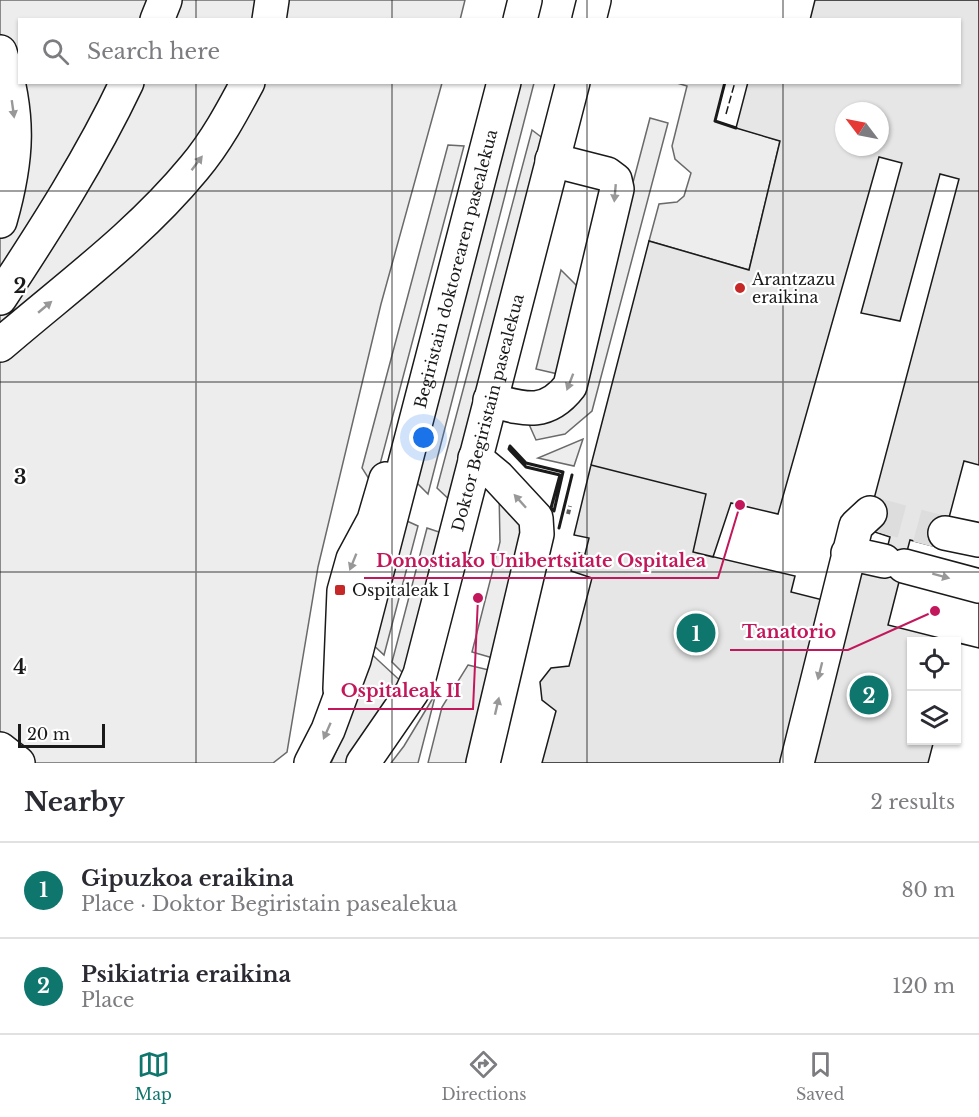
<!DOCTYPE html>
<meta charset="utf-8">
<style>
:root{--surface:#fff;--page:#f2f2f3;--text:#2b2b33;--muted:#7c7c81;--line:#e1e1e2;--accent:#0f766e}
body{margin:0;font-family:"Libre Baskerville",serif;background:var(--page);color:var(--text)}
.controls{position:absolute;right:18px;bottom:18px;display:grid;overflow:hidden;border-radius:0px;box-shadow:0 2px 4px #0004}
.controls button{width:54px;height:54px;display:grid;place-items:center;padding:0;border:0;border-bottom:2px solid var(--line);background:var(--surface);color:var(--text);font:30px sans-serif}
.compass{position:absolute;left:835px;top:102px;width:54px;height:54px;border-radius:50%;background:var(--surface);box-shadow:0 2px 4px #0004;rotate:302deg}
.scale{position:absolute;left:18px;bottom:15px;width:87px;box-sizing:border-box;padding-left:6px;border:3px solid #1a1a1a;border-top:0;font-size:16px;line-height:21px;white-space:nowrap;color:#1a1a1a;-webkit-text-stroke:4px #fff;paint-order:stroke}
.you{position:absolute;left:424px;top:438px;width:21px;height:21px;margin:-15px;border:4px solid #fff;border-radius:50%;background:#1a73e8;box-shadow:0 0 0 9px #1a73e833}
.badge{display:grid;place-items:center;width:39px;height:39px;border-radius:50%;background:var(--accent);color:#fff;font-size:20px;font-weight:700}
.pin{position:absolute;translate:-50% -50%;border:3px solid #fff;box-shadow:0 2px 6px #0006}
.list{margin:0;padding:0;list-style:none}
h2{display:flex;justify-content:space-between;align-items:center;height:78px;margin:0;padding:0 24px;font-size:26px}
h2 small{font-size:20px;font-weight:400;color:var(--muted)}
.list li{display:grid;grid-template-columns:39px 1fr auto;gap:18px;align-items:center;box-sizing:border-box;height:96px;padding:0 24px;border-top:2px solid var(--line)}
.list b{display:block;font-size:22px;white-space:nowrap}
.list p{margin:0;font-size:20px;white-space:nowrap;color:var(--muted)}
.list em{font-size:20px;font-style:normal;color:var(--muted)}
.icon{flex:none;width:33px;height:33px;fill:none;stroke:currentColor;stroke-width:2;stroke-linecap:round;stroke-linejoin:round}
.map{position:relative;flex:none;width:979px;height:763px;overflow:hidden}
.search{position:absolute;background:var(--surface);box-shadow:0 2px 4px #0004;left:18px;right:18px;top:18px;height:66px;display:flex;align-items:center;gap:15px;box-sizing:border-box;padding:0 21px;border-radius:0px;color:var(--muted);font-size:22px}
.sheet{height:270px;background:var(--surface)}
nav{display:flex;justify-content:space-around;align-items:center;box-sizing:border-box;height:84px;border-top:2px solid var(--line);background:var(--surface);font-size:16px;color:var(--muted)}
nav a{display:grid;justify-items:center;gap:3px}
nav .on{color:var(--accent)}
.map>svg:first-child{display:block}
.built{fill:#ededed;stroke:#6a6a6a;stroke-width:1.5}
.building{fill:#e6e6e6;stroke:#1a1a1a;stroke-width:1.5;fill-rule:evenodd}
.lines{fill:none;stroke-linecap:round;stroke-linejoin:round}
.minor-tunnel{stroke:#ddd;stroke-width:33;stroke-dasharray:33 16;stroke-linecap:butt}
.minor-casing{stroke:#1a1a1a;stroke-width:36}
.major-casing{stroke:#1a1a1a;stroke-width:36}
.highway-casing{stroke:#1a1a1a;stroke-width:36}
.path{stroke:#5f5f5f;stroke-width:4;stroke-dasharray:4.5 3;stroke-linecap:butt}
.minor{stroke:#fff;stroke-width:33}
.major{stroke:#fff;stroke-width:33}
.highway{stroke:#fff;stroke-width:33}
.fence{stroke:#1a1a1a;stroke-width:1.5;stroke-dasharray:8 3;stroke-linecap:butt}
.wall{stroke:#1a1a1a;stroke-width:3}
.oneway{fill:#989898}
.grid{fill:none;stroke:#1a1a1a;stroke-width:1.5;stroke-opacity:0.55}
.poi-dot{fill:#c62828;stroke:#fff;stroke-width:2}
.labels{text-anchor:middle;stroke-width:4.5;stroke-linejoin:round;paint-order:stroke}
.street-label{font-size:16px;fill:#1a1a1a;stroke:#fff}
.poi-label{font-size:16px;fill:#1a1a1a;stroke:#fff;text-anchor:start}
.grid-label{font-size:20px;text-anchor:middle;font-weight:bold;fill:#1a1a1a;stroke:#fff;stroke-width:4.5;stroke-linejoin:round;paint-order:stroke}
.leader{fill:none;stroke:#c2185b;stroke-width:2}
.callout-dot{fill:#c2185b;stroke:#fff;stroke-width:2}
.callout-label{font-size:18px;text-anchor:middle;font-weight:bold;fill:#c2185b;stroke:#fff;stroke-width:4.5;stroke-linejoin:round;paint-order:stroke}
</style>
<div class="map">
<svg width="979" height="763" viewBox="0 0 979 763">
<rect width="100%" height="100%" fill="#fff"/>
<path class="built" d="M 0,0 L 465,0 L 460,20 L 20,20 L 20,82 L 442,83 L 381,304 L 318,567 L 287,752 L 273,763 L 0,763 Z
M 513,83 L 534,83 L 428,494 L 410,476 Z
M 677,83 L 725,83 L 715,121 L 780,141 L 749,270 L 649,241 L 659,204 L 677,202 L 684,196 L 691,173 L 675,159 L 672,146 L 687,86 Z
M 650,118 L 668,123 L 592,411 L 565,434 L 536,440 L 528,422 L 550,419 L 616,247 Z
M 532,130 L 549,143 L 453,503 L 437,488 Z
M 448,145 L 464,146 L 374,487 L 362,468 Z
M 561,270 L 580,289 L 558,374 L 536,369 Z
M 583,439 L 574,466 L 538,458 Z
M 499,491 L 524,526 L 493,658 L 472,652 L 500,542 Z
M 398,517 L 418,526 L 384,655 L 368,640 Z
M 427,528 L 445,534 L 409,679 L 392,662 Z
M 366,649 L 406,686 L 352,763 L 331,763 L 339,745 Z
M 468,665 L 489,670 L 467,763 L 428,763 L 442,707 Z
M 436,693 L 418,763 L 391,763 L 404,746 Z"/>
<path class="building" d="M 815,0 L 979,0 L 979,465 L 964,461 L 941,548 L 910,540 L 900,578 L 881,573 L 890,537 L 866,529 L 959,179 L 940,174 L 900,321 L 861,313 L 902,163 L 879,157 L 778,514 L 731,503 L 713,557 L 693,552 L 706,494 L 591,465 L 649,241 L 749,270 L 780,141 L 736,128 L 748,82 L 960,82 L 960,20 L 810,20 ZM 844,111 L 880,111 L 880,147 L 844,147 Z
M 591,465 L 706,494 L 693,552 L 795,576 L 791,592 L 823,600 L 783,763 L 542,763 L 556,711 L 542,700 L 540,682 L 551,668 L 569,666 L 592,578 L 571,571 L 575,552 L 585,554 L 589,538 L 574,535 Z
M 859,568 L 979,597 L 979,648 L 958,643 L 956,649 L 956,642 L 912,642 L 912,740 L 934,740 L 928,763 L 810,763 Z
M 900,578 L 979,597 L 979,648 L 888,625 Z"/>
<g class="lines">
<path class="minor-tunnel" d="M 870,513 L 945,533"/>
<defs>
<path id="minor" d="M 490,400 C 524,409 546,417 570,386 L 617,189 L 615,180 L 607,174 L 552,160
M 475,458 L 498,477 L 536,518 L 537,534 L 483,763
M 945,533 L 979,540
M 848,553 L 884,561
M 904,566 L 979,586
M 340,689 L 344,591 L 353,559 L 374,520 L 386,479
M 797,763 L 856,526 L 870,513"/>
<g id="major">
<path d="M 520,20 L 525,0"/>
<path d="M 589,20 L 594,0"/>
<path id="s1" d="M 311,763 L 328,730 L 354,660 L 504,82"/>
<path id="s2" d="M 363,763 L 412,692 L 420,674 L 573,82"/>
</g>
<path id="highway" d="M 157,20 L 165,0
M 269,20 L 272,0
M 0,52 C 20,115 18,158 0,221
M 0,298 C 46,228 91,158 127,82
M 0,345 C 66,288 138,236 194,168 C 216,142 232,112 248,82
M 0,749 L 18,763"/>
</defs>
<use href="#minor" class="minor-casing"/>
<use href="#major" class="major-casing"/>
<use href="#highway" class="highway-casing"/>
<path class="path" d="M 568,514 L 570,506"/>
<use href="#minor" class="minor"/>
<use href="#major" class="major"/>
<use href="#highway" class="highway"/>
<path class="fence" d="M 726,114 L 735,82"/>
<path class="wall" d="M 725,82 L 715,121 L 736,128
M 510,446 L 526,463 L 563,472 L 554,511 L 551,508 L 560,475 L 526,467 L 509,449 Z
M 559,528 L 572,475"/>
</g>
<defs><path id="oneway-solid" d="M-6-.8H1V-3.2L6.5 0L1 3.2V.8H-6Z" transform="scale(1.5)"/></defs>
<g class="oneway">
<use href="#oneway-solid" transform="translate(13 109) rotate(82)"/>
<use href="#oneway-solid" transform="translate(197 163) rotate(-53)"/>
<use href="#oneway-solid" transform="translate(615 193) rotate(95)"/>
<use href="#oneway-solid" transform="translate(45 307) rotate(-40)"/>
<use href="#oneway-solid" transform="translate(570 382) rotate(111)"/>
<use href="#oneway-solid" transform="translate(520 501) rotate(-132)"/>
<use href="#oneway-solid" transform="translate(353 562) rotate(112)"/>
<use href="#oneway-solid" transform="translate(941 576) rotate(15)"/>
<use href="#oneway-solid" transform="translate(820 671) rotate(104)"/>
<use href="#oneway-solid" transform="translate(497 706) rotate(-77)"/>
<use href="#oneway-solid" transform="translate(327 731) rotate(114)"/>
</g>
<path class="grid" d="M 196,0 L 196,20M 392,0 L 392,20M 587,0 L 587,20M 783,0 L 783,20M 196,82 L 196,763M 392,82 L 392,763M 587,82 L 587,763M 783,82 L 783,763M 0,191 L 979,191M 0,382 L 979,382M 0,572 L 979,572"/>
<g class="poi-dot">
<circle cx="740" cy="288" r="6"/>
<rect x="334" y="584" width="12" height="12" rx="3"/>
</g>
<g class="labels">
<g class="street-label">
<text dy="6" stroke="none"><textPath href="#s1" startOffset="516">Begiristain doktorearen pasealekua</textPath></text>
<text dy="6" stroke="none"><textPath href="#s2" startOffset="376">Doktor Begiristain pasealekua</textPath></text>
</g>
<g class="poi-label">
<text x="752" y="285">Arantzazu<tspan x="752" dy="18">eraikina</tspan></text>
<text x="352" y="596">Ospitaleak I</text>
</g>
</g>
<g class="grid-label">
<text x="20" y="293">2</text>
<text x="20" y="484">3</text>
<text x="20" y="674">4</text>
</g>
<path class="leader" d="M740 505L718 578H364M935 611L848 650H730M478 598L473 709H328"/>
<g class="callout-dot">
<circle cx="740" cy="505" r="6"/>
<circle cx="935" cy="611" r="6"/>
<circle cx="478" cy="598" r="6"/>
</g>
<g class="callout-label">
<text x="541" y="567">Donostiako Unibertsitate Ospitalea</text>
<text x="789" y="638">Tanatorio</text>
<text x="401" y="697">Ospitaleak II</text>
</g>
</svg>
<div class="controls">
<button><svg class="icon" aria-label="locate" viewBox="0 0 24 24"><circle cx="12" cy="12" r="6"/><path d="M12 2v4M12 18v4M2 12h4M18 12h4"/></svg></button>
<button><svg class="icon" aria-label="layers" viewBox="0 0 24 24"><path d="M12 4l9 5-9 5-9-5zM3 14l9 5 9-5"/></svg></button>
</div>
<svg class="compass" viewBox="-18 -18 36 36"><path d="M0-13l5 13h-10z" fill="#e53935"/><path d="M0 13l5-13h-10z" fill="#7c7c81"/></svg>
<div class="scale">20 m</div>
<div class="you"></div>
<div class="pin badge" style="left:696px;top:633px">1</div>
<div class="pin badge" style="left:869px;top:695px">2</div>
<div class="search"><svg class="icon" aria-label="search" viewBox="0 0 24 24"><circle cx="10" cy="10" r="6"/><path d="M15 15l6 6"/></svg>Search here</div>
</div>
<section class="sheet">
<h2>Nearby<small>2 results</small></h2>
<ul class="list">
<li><span class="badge">1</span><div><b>Gipuzkoa eraikina</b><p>Place · Doktor Begiristain pasealekua</p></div><em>80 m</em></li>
<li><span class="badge">2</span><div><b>Psikiatria eraikina</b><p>Place</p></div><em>120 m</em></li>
</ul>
</section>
<nav>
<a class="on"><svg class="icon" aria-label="map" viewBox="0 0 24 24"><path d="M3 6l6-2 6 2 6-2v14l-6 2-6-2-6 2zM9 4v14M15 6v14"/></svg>Map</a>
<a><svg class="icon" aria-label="directions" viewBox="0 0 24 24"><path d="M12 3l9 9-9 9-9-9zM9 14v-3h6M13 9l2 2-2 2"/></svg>Directions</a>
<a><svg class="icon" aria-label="saved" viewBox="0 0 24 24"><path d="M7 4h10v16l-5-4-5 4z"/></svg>Saved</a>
</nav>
